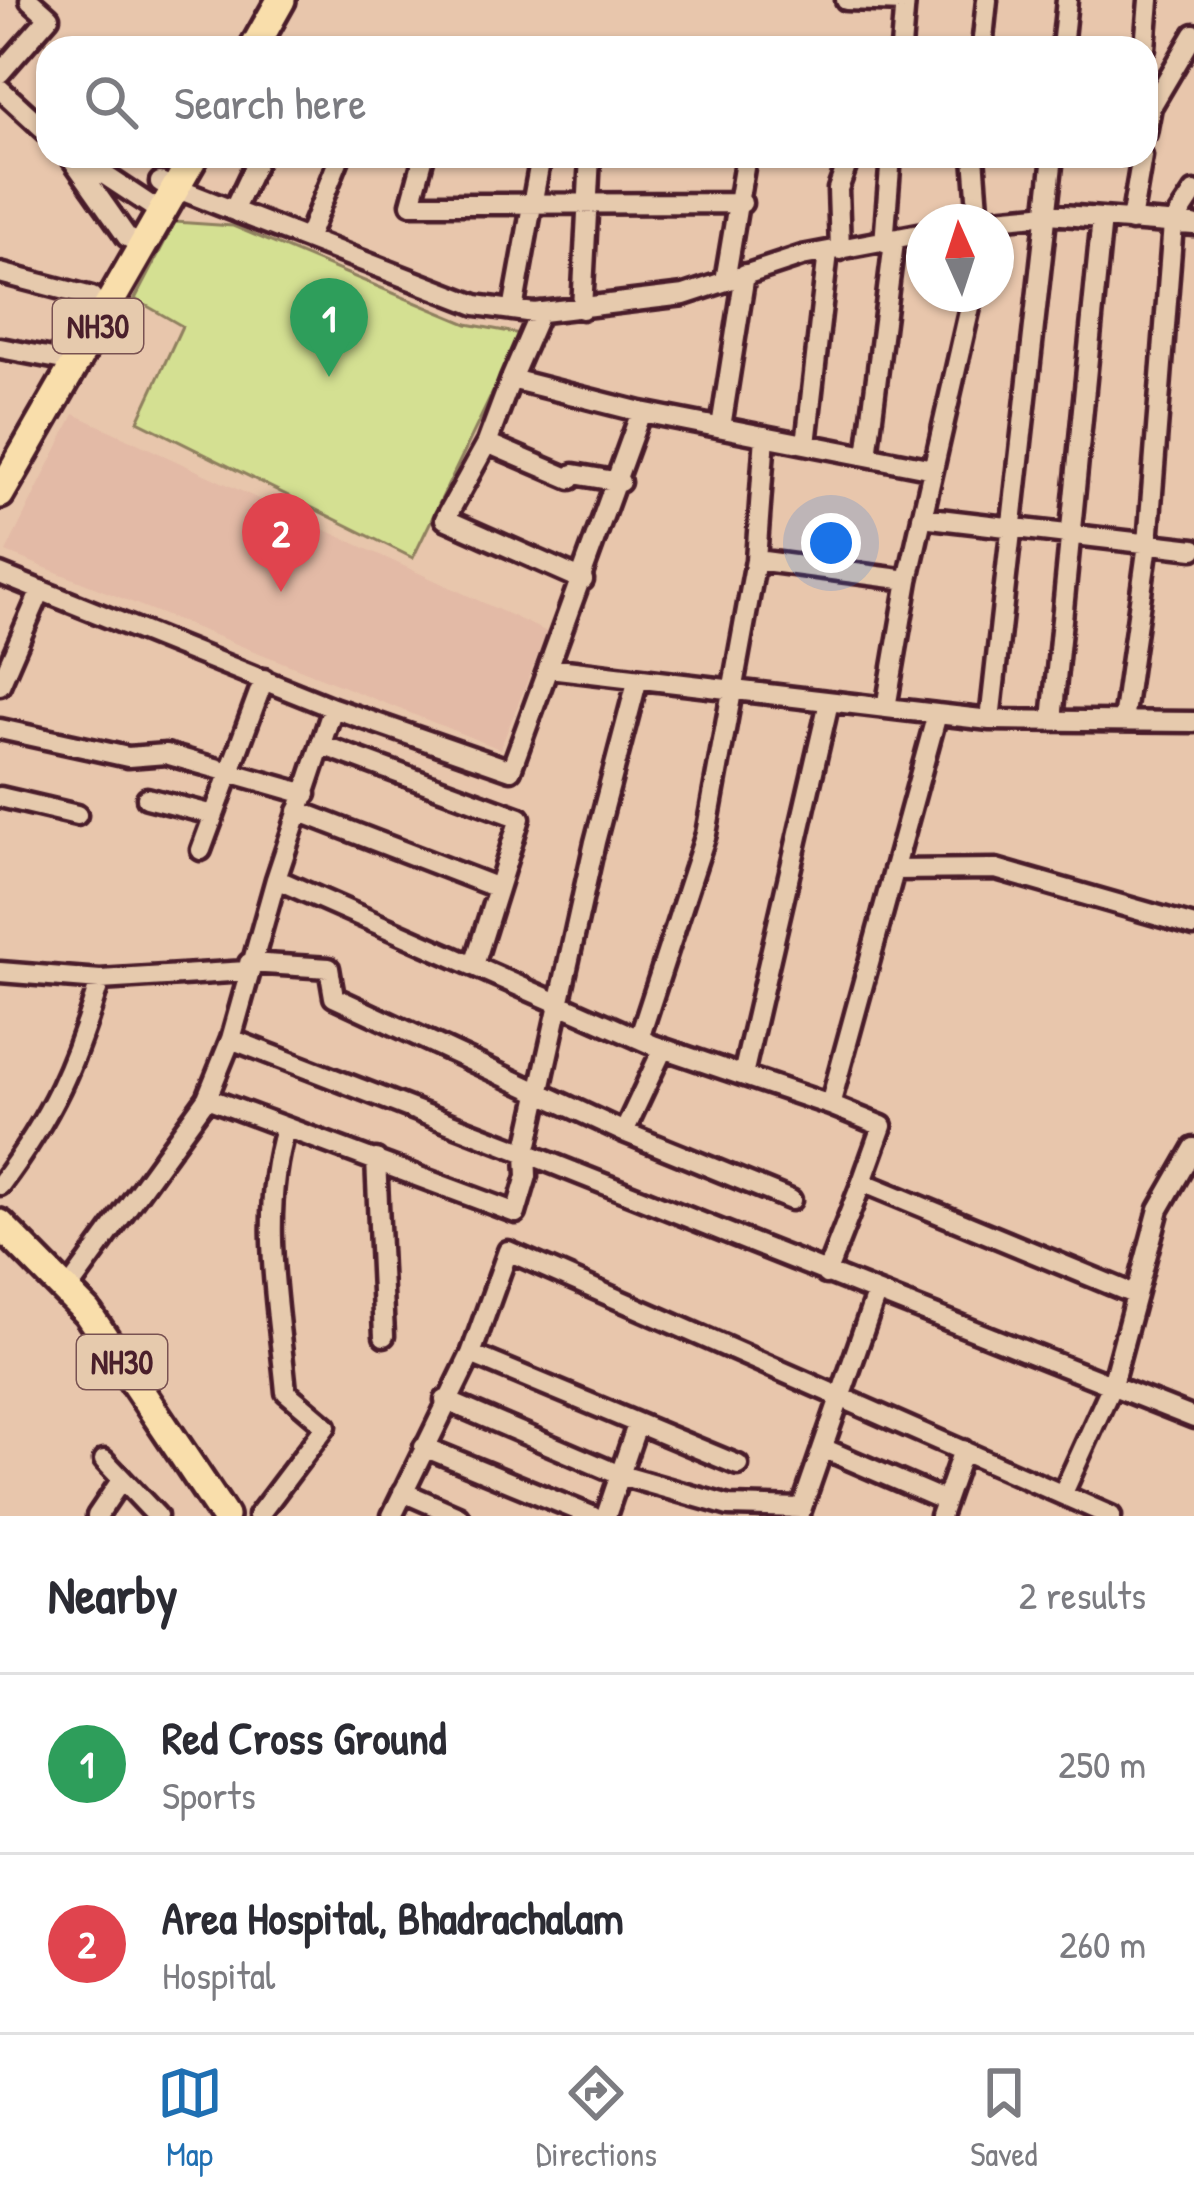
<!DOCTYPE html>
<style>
:root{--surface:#fff;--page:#f7f7f7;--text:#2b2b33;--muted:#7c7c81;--line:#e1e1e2;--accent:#1f6fb2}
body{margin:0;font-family:"Patrick Hand",sans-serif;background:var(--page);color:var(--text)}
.compass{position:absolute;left:906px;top:204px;width:108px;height:108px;border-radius:50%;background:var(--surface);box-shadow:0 3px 9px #0004;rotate:357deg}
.you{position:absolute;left:831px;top:543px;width:42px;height:42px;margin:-30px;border:9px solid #fff;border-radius:50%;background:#1a73e8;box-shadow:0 0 0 18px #1a73e833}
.badge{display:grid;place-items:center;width:78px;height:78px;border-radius:50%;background:var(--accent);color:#fff;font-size:39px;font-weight:700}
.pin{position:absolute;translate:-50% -99px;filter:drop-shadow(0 3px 6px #0008)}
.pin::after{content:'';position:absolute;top:63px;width:42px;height:36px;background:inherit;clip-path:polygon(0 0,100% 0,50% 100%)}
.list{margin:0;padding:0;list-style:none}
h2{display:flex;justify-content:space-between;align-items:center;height:156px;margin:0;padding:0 48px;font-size:51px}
h2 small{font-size:39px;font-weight:400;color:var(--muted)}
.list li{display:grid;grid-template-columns:78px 1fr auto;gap:36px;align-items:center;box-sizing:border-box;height:180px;padding:0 48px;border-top:3px solid var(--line)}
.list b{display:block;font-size:45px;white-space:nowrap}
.list p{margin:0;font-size:39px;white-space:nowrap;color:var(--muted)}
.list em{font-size:39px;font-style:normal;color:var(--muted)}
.icon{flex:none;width:66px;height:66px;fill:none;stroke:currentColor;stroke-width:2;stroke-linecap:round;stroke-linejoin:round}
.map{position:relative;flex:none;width:1194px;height:1516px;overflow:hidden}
.search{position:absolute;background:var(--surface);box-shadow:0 3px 9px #0004;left:36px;right:36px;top:36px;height:132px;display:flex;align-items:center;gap:30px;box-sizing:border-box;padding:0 42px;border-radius:36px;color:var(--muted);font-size:45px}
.sheet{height:516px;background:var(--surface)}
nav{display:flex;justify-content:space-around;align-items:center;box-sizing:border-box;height:168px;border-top:3px solid var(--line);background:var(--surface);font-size:33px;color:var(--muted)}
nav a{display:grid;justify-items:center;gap:6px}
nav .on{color:var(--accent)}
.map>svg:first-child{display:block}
.built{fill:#e3baa6}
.green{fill:#d4e092;stroke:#8f805e;stroke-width:3}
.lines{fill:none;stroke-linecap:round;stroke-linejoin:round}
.minor-casing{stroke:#4a1f2b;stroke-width:27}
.highway-casing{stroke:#4a1f2b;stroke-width:36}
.minor{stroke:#e6caad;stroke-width:18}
.highway{stroke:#f9deab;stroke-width:27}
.labels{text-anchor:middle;stroke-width:12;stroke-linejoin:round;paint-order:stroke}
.shield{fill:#e6caad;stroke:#795252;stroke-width:3}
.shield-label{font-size:33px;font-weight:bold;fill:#4a1f2b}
</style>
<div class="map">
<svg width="1194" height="1516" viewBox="0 0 1194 1516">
<rect width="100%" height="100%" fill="#e8c6ac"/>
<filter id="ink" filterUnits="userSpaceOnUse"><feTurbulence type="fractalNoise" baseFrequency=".00833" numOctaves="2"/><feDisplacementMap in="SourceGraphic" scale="24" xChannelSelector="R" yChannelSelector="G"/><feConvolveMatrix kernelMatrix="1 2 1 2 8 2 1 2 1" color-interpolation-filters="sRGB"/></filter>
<g filter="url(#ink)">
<path class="built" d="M 74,414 L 547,632 L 500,749 L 6,552 Z"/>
<path class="green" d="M 175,222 L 233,226 L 467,324 L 521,334 L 413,558 L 138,421 L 182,326 L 135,299 Z"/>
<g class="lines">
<defs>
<path id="minor" d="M 846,0 L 905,2
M 901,48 L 905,0
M 982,48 L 987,0
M 1062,48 L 1067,0
M 1145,48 L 1149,0
M 0,73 L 49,17 L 30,0
M 0,89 L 48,133
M 1146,133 L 1151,107 L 1194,34
M 70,156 L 127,237 L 143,246
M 76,156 L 162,213
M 424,156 L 411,204 L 742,203
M 974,156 L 979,222
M 160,182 L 476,305 L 534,313 L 684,295 L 802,256 L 924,233
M 235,207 L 259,156
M 1131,221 L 1142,156
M 963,222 L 1049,214 L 1194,225
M 308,237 L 340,156
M 884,243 L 891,156
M 840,250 L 838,189 L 850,156
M 0,273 L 92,297
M 725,281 L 746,156
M 582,309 L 590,156
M 513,310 L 541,156
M 0,348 L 58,359
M 511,379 L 487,443 L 445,519 L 583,580
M 641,412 L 933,469
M 721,427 L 745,274
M 487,443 L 571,479 L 574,474 L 620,482
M 806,444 L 828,252
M 867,456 L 894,242
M 922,517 L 1194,549
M 756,560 L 765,436
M 0,574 L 333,708 L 511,770 L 641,412 L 511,379 L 540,312
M 0,685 L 41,590
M 333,708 L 276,879 L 653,1045 L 830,1105 L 937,714 L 549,668
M 886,708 L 908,580 L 973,294
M 937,714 L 990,720 L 1053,156
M 990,720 L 1194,722
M 1052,720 L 1102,218
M 1123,721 L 1148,544 L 1173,224 L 1194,192
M 0,729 L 128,757 L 166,754 L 306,794
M 322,745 L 520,818 L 475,962
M 0,797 L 77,815
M 147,798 L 214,815
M 298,811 L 498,888
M 201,850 L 264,679
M 894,870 L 996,869 L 1194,926
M 249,963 L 329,968 L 334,997 L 624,1132 L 663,1049
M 0,972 L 100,980 L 247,971
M 231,1039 L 526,1153 L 595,842 L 637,682
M 639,1039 L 706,834 L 756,560 L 908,580
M 743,1075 L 829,702
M 207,1098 L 516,1213 L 527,1176 L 526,1153 L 1194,1418
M 830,1105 L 882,1126 L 862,1182 L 1136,1295 L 1112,1385 L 1063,1493
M 624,1132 L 791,1200
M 376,1159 L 384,1336
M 0,1185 C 53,1114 75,1064 100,980
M 826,1274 L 862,1182
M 67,1291 L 207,1098 L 231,1039 L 276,879
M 1136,1295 L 1159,1209 L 1194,1148
M 471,1354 L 738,1465
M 445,1400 L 620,1475 L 729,1506 L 801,1508
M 424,1447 L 592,1516
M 825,1449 L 941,1499
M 104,1460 L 157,1516
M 403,1492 L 458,1516
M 97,1516 L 122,1479
M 258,1516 L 326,1426 L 286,1392 C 278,1303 259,1216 285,1129
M 392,1516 L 471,1354 L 508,1251 L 1111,1516
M 606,1516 L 637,1425
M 799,1516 L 876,1294
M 940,1516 L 963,1450"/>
<path id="highway" d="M 254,48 L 281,0
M 0,494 L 194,156
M 0,1224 L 87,1312 L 224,1516"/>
</defs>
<use href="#minor" class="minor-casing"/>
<use href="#highway" class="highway-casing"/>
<use href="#minor" class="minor"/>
<use href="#highway" class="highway"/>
</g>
</g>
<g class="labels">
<g class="shield">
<rect x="53" y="299" width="90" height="54" rx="9"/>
<rect x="77" y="1335" width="90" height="54" rx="9"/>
</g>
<g class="shield-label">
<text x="98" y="338">NH30</text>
<text x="122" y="1374">NH30</text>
</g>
</g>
</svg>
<svg class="compass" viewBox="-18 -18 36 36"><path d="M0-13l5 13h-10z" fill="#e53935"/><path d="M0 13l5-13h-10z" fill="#7c7c81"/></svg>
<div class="you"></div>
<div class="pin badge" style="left:329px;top:377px;background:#2e9e5b">1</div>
<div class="pin badge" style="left:281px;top:592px;background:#e0444e">2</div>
<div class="search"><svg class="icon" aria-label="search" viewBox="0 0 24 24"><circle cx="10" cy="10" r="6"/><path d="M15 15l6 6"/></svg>Search here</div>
</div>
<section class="sheet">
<h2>Nearby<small>2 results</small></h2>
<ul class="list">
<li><span class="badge" style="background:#2e9e5b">1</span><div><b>Red Cross Ground</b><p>Sports</p></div><em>250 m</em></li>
<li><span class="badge" style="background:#e0444e">2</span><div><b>Area Hospital, Bhadrachalam</b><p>Hospital</p></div><em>260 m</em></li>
</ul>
</section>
<nav>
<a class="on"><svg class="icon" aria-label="map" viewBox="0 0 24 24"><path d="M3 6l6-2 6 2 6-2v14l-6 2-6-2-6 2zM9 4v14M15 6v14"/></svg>Map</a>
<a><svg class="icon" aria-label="directions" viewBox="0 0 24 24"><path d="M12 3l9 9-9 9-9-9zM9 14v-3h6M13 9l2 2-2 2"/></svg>Directions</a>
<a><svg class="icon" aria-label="saved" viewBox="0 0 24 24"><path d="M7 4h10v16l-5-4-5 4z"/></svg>Saved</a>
</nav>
